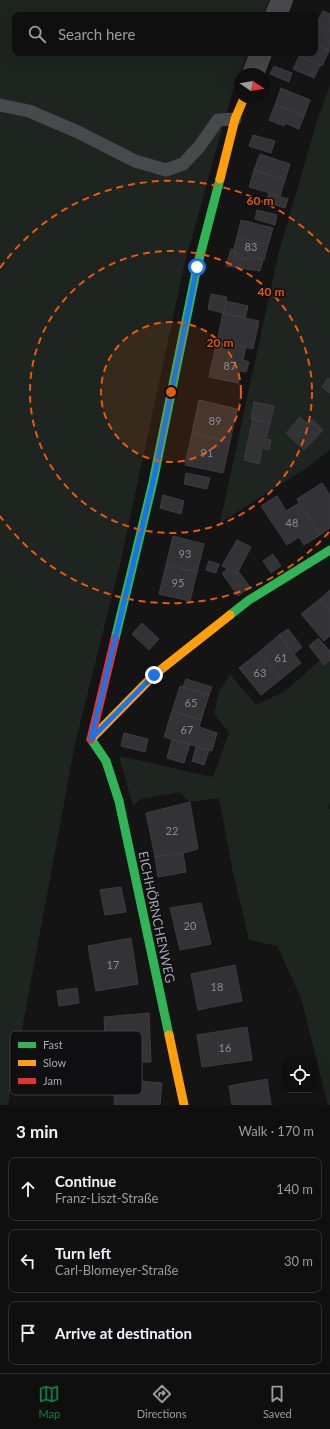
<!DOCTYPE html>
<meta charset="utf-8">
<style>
:root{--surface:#0f0f0f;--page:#1d1d1d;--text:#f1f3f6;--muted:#9b9c9e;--line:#2f2f2f;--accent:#0b8043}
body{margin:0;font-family:Lato,sans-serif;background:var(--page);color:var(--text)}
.controls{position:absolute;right:12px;bottom:12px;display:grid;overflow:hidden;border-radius:8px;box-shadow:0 4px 16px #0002}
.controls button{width:36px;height:36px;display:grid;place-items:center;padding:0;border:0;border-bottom:1px solid var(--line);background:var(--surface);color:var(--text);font:20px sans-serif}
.compass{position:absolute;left:234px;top:68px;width:36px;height:36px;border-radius:50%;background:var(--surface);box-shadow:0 4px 16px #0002;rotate:102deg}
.stop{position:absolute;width:12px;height:12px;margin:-9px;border:3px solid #1a73e8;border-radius:50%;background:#fff}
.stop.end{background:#1a73e8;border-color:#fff;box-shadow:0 1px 4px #0008}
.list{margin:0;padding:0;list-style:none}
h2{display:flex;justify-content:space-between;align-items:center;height:52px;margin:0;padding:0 16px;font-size:17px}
h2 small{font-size:13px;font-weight:400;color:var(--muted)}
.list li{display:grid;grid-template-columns:26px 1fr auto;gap:12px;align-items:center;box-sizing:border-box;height:64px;margin:0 8px 8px;padding:0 8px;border:1px solid var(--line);border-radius:8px}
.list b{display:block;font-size:15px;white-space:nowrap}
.list p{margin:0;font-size:13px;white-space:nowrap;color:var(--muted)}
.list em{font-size:13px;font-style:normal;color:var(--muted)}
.icon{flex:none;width:22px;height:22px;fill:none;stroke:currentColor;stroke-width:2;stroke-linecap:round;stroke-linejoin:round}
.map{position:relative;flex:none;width:330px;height:1105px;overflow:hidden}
.search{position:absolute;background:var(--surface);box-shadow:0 4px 16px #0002;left:12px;right:12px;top:12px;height:44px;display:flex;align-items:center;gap:10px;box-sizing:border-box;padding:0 14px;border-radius:8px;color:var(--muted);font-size:15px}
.sheet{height:268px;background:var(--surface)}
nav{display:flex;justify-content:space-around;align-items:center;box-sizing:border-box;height:56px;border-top:1px solid var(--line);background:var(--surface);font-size:11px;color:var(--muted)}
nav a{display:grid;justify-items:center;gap:2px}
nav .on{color:var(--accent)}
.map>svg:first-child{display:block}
.green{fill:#1e2420}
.building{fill:#333335;stroke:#3d3d40}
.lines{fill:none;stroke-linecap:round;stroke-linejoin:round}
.lane{stroke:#48494d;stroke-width:13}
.street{stroke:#48494d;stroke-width:22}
.fast{stroke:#30b455;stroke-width:9}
.slow{stroke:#ff9f0a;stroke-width:9}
.jam{stroke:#e5322d;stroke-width:9}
.route{stroke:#1a73e8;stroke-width:5}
.ring{fill:none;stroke:#e8590c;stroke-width:2;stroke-dasharray:7 5}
.labels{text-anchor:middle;stroke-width:3;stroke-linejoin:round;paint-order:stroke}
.number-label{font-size:11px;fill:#898a94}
.street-label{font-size:13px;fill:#a6a7b4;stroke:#0f0e10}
.key{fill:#0f0e10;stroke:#3c3c41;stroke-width:1}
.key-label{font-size:11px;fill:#a6a7b4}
.centre{fill:#e8590c;stroke:#0f0e10;stroke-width:2}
.ring-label{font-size:12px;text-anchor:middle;font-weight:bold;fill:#e8590c;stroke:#0f0e10;stroke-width:3;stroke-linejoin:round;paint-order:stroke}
</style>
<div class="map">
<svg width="330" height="1105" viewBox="0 0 330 1105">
<rect width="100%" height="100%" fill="#141414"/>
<path class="green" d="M 0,0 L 269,0 L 263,15 L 15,15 L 15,53 L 248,53 L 233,90 L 185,262 L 121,560 L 75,744 L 8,1105 L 0,1105 Z
M 330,86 L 330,450 L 308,467 L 220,523 L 278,255 L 318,117 Z
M 330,652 L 330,801 L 328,808 L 330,809 L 330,1105 L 328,1105 L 301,998 L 277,946 L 249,940 L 233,873 L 219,798 L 190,802 L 179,792 L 141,799 L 133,806 L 119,756 L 213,777 L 229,733 L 214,714 L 219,692 L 230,674 L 256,705 L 285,691 Z"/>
<path class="building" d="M 323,11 L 330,14 L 330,32 L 316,25 Z
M 315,25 L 330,32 L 329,51 L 315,44 Z
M 315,44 L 329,51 L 322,66 L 293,53 L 315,53 Z
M 299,56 L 320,65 L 314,78 L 293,69 Z
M 274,66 L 292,73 L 289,82 L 270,74 Z
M 281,88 L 310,100 L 304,116 L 275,105 Z
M 275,105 L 304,116 L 299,129 L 285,123 L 284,126 L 269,120 Z
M 253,135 L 275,141 L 271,153 L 249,146 Z
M 260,154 L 290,164 L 285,180 L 254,170 Z
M 254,170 L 285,180 L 280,196 L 249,187 Z
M 269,193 L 288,199 L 285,208 L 266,202 Z
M 257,210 L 277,215 L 275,225 L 255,219 Z
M 241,220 L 273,228 L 268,245 L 237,237 Z
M 237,237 L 268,245 L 264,260 L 250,256 L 249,260 L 235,257 L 236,253 L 233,252 Z
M 231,249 L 234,250 L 233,252 L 236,253 L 235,257 L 249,260 L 250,256 L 263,260 L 260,271 L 226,266 Z
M 211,294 L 227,297 L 223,313 L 208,309 Z
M 226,301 L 248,306 L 245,318 L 223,313 Z
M 223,313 L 259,321 L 253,349 L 217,341 Z
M 217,341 L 246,347 L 243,360 L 249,362 L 246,372 L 240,371 L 238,383 L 209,377 Z
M 328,378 L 330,379 L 330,393 L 322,387 Z
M 199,400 L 237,409 L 230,442 L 192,433 Z
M 254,402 L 274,406 L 270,423 L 251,419 Z
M 300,417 L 307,424 L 312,419 L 323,430 L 304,450 L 286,433 Z
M 253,419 L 270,423 L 266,439 L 271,440 L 269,450 L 262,448 L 259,464 L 244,460 Z
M 192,433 L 230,442 L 223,473 L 185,465 Z
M 186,473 L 210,478 L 207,489 L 184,484 Z
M 322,483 L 330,495 L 330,528 L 320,535 L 297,499 Z
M 163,495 L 184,501 L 181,514 L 160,508 Z
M 277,496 L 286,511 L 299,503 L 320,535 L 304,545 L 299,537 L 287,545 L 261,506 Z
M 173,536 L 204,544 L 197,572 L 166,565 Z
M 237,540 L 251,547 L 237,574 L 222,566 Z
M 273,554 L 281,566 L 271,573 L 263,561 Z
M 209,561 L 219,564 L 216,573 L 206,570 Z
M 166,565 L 197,572 L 190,601 L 159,594 Z
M 228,569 L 237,574 L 238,571 L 250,587 L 238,596 L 222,573 Z
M 330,590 L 330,611 L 320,599 Z
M 320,599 L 330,611 L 330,636 L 324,641 L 301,614 Z
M 142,623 L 159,639 L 149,650 L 132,634 Z
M 288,629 L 302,647 L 294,654 L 279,635 Z
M 279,635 L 301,663 L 281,679 L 259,652 Z
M 318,638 L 330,651 L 330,660 L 324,665 L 309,646 Z
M 259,652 L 281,679 L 261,695 L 239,668 Z
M 186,679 L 212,687 L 209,695 L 183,687 Z
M 180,686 L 209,695 L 201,720 L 172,711 Z
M 172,711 L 201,720 L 199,727 L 217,733 L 212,751 L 164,737 Z
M 124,733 L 148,739 L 145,752 L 121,746 Z
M 172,739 L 190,744 L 184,763 L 167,758 Z
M 196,747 L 209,750 L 204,765 L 192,761 Z
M 190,802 L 198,849 L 183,853 L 155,857 L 146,813 Z
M 183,853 L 186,872 L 158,877 L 155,857 Z
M 121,887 L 126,912 L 105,915 L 100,890 Z
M 201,903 L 211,944 L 180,950 L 170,908 Z
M 131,938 L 138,984 L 96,991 L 88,946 Z
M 235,965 L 242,1001 L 198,1010 L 191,974 Z
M 77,988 L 79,1003 L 59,1006 L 57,991 Z
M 149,1013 L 151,1062 L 94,1062 L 92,1035 L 105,1034 L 104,1017 Z
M 247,1027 L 252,1060 L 202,1067 L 197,1035 Z
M 116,1079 L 162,1083 L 160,1105 L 114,1105 Z
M 267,1079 L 271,1105 L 232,1105 L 229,1086 Z"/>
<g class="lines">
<path class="lane" d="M 0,105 L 29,111 L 78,132 L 135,161 L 166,170 L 183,164 L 199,147 L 218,120 L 235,119"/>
<path class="street" d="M 276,15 L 282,0
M 253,74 L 261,53"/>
<path class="fast" d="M 230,615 L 249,600 L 330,550
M 115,639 L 153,482 L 197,267 L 220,179
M 91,739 L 106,761 L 119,801 L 169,1035"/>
<path class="slow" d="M 220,179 L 235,119 L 244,98
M 92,738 L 154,675 L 230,615
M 169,1035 L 184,1105"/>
<path class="jam" d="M 91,739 L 115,639"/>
</g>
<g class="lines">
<path class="route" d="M 154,675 L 91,739 L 153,482 L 197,267"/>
</g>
<circle cx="171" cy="392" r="70" fill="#e8590c" fill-opacity=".12"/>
<g class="ring">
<circle cx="171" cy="392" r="70"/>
<circle cx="171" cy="392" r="141"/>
<path d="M329 532A211 211 0 0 1 0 516M0 268A211 211 0 0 1 329 252"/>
</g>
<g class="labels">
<g class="number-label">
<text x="251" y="251">83</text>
<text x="230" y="370">87</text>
<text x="215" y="425">89</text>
<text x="207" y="457">91</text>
<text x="292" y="527">48</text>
<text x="185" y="558">93</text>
<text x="178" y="587">95</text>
<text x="281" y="662">61</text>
<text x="260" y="677">63</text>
<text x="191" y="707">65</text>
<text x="187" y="734">67</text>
<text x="172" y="835">22</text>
<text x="190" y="930">20</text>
<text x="113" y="969">17</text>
<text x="217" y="991">18</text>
<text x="225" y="1052">16</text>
</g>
<g class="street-label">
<text transform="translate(157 917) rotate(78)" y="5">EICHHÖRNCHENWEG</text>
</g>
</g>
<rect x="10" y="1031" width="132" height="64" rx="6" class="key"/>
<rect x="18" y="1042" width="18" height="6" fill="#30b455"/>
<rect x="18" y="1060" width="18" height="6" fill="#ff9f0a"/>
<rect x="18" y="1078" width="18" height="6" fill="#e5322d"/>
<g class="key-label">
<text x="43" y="1049">Fast</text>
<text x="43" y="1067">Slow</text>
<text x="43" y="1085">Jam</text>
</g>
<circle cx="171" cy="392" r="6" class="centre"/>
<g class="ring-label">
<text x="260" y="205">60 m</text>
<text x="271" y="296">40 m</text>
<text x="220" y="347">20 m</text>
</g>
</svg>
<div class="controls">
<button><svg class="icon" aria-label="locate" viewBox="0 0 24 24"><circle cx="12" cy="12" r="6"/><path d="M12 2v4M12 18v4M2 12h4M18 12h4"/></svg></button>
</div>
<svg class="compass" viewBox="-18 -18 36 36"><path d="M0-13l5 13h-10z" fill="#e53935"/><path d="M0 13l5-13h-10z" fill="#9b9c9e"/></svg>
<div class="stop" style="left:197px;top:267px"></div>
<div class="stop end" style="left:154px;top:675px"></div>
<div class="search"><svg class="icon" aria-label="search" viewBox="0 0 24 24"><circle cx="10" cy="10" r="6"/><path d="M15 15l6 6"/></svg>Search here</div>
</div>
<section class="sheet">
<h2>3 min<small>Walk · 170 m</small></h2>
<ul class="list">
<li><svg class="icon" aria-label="ahead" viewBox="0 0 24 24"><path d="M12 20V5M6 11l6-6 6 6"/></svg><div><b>Continue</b><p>Franz-Liszt-Straße</p></div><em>140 m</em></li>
<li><svg class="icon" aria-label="left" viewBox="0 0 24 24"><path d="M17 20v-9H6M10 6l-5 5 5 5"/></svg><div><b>Turn left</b><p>Carl-Blomeyer-Straße</p></div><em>30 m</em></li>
<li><svg class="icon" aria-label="arrive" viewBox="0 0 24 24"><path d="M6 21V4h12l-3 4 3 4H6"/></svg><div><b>Arrive at destination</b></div></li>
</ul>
</section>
<nav>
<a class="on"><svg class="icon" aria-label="map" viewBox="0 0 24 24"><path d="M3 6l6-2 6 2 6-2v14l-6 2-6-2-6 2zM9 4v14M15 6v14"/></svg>Map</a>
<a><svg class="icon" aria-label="directions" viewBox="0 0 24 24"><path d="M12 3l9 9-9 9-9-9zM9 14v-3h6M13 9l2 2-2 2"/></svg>Directions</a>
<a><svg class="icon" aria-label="saved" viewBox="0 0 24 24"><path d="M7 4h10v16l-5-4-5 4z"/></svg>Saved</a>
</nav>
